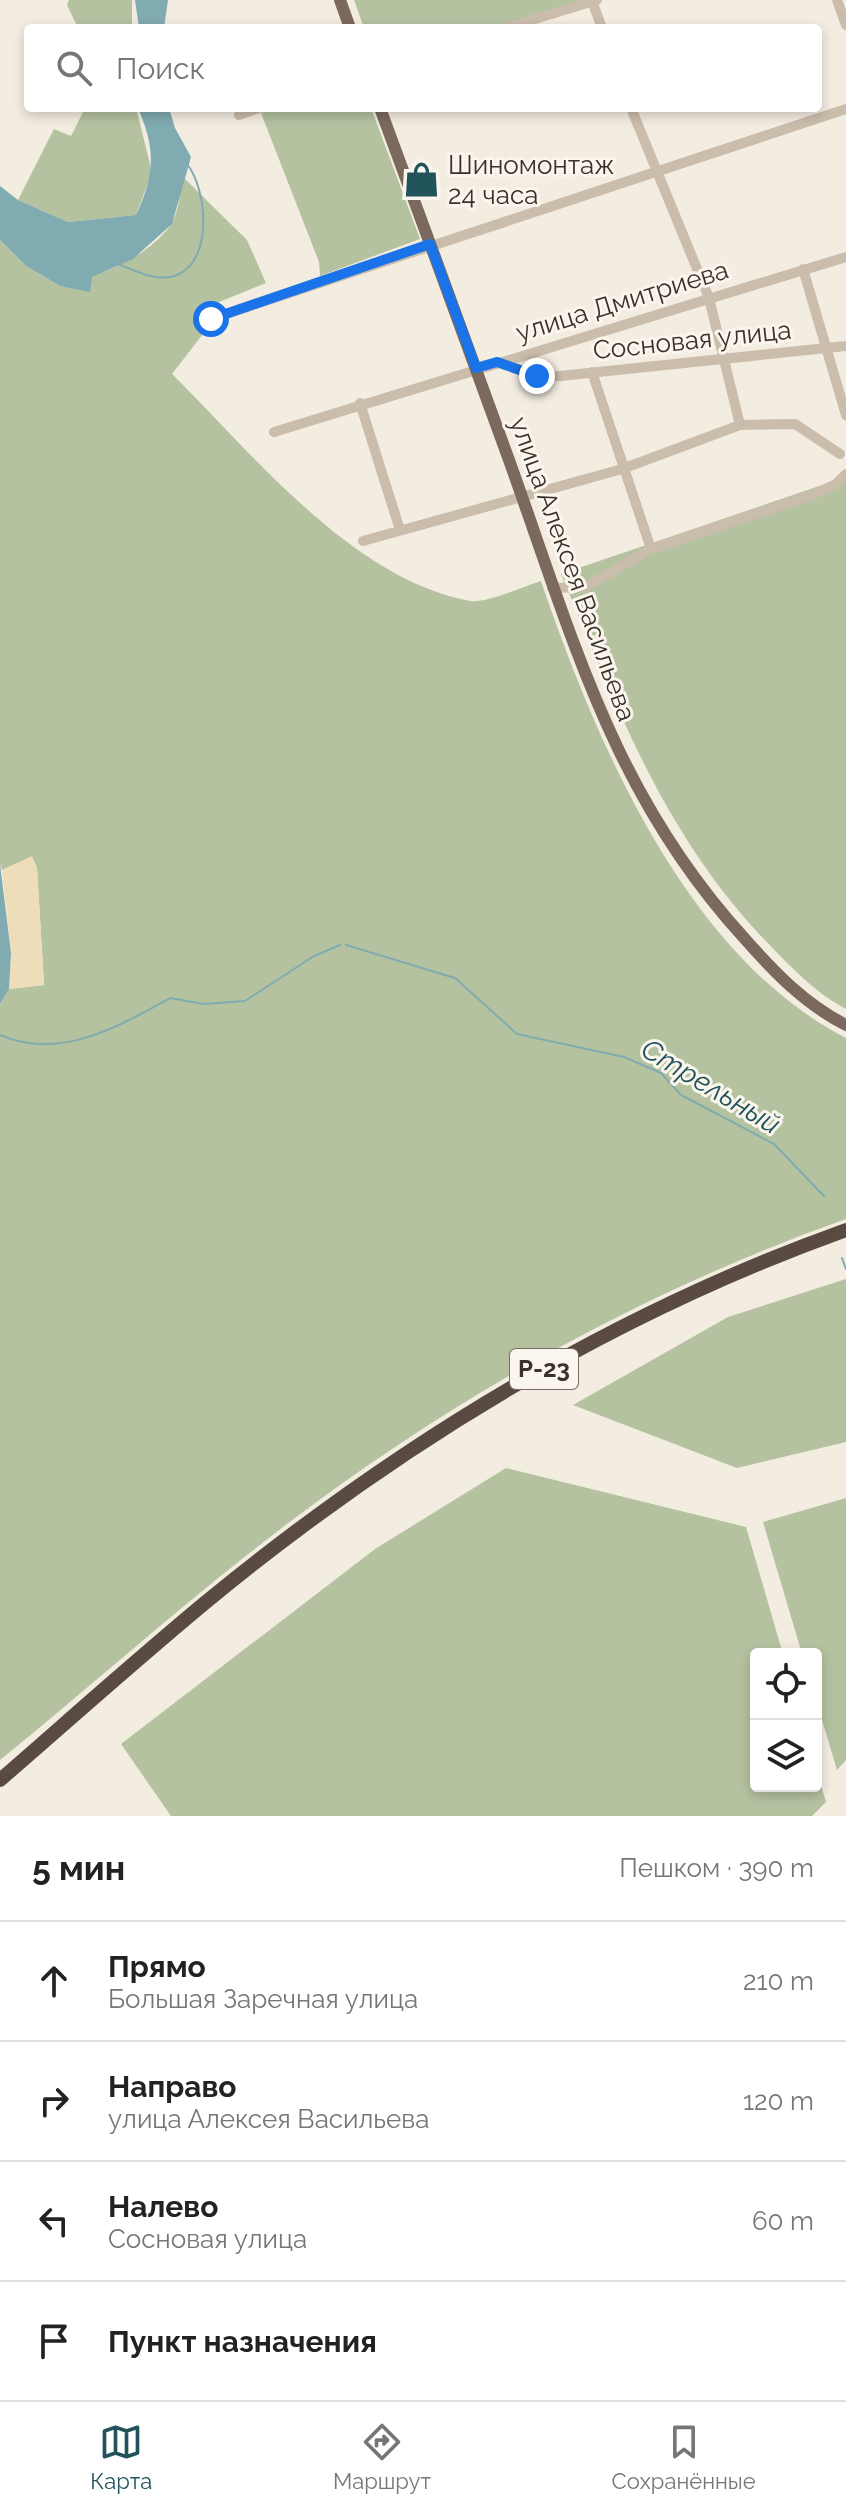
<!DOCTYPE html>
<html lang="ru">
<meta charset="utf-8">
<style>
:root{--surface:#fff;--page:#f2f2f2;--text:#222;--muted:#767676;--line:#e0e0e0;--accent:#21535b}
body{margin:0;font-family:Raleway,sans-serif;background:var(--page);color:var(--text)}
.controls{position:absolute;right:24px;bottom:24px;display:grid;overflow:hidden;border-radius:8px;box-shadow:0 4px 12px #0003}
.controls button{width:72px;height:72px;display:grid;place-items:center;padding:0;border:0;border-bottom:2px solid var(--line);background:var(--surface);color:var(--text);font:40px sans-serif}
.stop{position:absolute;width:24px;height:24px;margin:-18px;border:6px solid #1a73e8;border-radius:50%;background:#fff}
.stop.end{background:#1a73e8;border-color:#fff;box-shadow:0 2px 8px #0008}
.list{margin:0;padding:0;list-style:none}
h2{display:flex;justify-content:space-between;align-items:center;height:104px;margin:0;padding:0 32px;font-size:34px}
h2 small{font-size:26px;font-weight:400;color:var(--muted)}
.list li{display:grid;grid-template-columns:52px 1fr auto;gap:24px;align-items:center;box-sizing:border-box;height:120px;padding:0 32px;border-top:2px solid var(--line)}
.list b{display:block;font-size:30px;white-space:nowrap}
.list p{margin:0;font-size:26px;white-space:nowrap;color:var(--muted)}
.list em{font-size:26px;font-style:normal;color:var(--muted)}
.icon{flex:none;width:44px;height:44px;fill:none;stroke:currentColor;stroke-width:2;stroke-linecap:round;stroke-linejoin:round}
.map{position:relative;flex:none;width:846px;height:1816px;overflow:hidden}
.search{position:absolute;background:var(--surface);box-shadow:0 4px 12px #0003;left:24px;right:24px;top:24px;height:88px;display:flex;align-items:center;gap:20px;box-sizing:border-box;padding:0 28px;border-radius:8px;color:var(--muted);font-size:30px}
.sheet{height:584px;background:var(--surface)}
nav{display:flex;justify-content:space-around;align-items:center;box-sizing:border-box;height:112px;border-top:2px solid var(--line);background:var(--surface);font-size:22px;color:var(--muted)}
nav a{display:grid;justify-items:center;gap:4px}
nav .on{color:var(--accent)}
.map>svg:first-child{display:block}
.green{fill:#b5c2a0}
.sand{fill:#eddeb9}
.water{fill:#80abb0}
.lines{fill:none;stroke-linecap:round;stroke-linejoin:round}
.stream{stroke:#80abb0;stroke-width:2}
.minor{stroke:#cbbdac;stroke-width:10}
.major{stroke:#7b695d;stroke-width:12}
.highway{stroke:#5a4b42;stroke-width:14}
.route{stroke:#1a73e8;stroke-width:10}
.labels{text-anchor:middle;stroke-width:6;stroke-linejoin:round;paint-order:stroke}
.shield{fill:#faf5ed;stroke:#746c65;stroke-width:2}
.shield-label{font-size:24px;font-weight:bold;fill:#3a312b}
.poi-label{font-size:26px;fill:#3a312b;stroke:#faf5ed;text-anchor:start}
.street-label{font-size:26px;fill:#3a312b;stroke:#faf5ed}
.water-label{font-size:28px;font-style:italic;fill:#21535b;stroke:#faf5ed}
</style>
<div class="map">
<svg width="846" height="1816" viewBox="0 0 846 1816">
<rect width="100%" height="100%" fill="#f3ece1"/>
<path class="green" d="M 69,0 L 132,0 L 132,28 L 78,28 L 67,5 Z
M 354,0 L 584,0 L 495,28 L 364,28 Z
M 85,108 L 136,108 L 152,172 L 136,215 L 68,222 L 18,200 L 54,129 L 71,136 Z
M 277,108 L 371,108 L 420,239 L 320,276 L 319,262 L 261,113 Z
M 183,177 L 247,240 L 266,283 L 197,311 L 206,330 L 172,374 C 254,455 352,579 470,601 C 485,604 525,586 541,581 C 596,742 686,956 846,1038 L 846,1219 C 629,1296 427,1412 247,1555 C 163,1621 83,1693 0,1760 L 0,1004 L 9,989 L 44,985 L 37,868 L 32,857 L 2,870 L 0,864 L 0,240 L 26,266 L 60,286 C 100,275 144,260 170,226 C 179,214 180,191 183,177 Z
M 846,477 L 846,1009 C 812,991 786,962 759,934 C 660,826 617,707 561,574 Z
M 846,1279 L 846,1442 L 737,1468 L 573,1405 L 728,1317 Z
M 506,1468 L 746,1527 L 783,1654 L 756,1654 L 756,1786 L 816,1786 L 816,1768 L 826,1802 L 812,1816 L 171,1816 L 121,1744 L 375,1549 Z
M 846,1498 L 846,1760 L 837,1770 L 816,1700 L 816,1654 L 802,1654 L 763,1522 Z"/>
<path class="sand" d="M 32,856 L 37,868 L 44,985 L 9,989 L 11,953 L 2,870 Z"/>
<path class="water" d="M 135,0 L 168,0 L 164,28 L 139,28 Z
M 138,108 L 169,108 L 175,128 L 191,157 L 172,224 L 133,259 L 92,277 L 90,292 L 60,286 L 26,266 L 0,240 L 0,186 L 18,200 L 68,222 L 136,215 C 155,174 156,150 138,108 Z
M 0,864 L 11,953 L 9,989 L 0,1004 Z"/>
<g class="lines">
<path class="stream" d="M 118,264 C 136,271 159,284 179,274 C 213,258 207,189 187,164
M 346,945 L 455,978 L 517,1034 L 624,1057 L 661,1073 L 681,1095 L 774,1144 L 824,1196
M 0,1035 C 59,1061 118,1027 170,998 L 204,1004 L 245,1001 L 314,956 L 340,945
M 842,1258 L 846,1269"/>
<path class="minor" d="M 837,0 L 846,25
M 592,1 L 602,28
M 506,28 L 597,0
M 631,108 L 709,298 L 740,425
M 239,115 L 259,108
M 803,269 L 846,415
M 211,319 L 846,109
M 497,362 L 537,376 L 560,376 L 846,346
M 592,372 L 651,549
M 360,403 L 400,530
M 274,432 L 846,257
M 363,541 L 622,469 L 740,425 L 795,424 L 840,454
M 552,588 L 585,587 L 651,549 L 812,495 L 836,484 L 846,474"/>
<path class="major" d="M 340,0 L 350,28
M 380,108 C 423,225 467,343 509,460 C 573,638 613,795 745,939 C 775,973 805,1004 846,1025"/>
<path class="highway" d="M 0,1780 C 68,1721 136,1660 206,1602 C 398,1444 612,1314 846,1230"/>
</g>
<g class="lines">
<path class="route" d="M 211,319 L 430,244 L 476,368 L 497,362 L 537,376"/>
</g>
<defs>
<symbol id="shop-bare" viewBox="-9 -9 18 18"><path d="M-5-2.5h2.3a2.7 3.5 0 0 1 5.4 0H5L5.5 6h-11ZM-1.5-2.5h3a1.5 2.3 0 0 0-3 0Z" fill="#21535b" stroke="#faf5ed" stroke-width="2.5" paint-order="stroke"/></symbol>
</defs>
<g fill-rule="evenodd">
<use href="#shop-bare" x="396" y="154" width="51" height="51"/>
</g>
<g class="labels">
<rect class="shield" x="510" y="1349" width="68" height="40" rx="6"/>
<g class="shield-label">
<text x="544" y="1377">Р-23</text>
</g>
<g class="poi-label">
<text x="448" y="174">Шиномонтаж<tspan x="448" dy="30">24 часа</tspan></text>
</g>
<g class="street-label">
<text transform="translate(622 301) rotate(-17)" y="9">улица Дмитриева</text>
<text transform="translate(692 340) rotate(-6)" y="9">Сосновая улица</text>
<text transform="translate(573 569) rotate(70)" y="9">улица Алексея Васильева</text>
</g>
<g class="water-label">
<text transform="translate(711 1086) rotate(31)" y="10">Стрельный</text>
</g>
</g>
</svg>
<div class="controls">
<button><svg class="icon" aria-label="locate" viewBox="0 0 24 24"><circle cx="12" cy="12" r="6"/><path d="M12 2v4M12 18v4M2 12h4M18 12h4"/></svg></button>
<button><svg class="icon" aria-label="layers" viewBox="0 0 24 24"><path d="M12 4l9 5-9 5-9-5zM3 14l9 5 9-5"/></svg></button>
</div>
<div class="stop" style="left:211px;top:319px"></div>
<div class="stop end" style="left:537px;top:376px"></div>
<div class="search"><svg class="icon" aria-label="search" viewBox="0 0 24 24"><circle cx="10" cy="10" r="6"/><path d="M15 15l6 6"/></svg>Поиск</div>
</div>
<section class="sheet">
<h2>5 мин<small>Пешком · 390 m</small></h2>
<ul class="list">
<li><svg class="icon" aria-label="ahead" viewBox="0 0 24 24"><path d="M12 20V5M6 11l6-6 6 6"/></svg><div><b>Прямо</b><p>Большая Заречная улица</p></div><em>210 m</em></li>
<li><svg class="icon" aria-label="right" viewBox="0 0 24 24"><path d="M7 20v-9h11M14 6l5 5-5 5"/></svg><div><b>Направо</b><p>улица Алексея Васильева</p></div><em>120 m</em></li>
<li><svg class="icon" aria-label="left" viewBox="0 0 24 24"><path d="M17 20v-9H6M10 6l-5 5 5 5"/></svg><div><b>Налево</b><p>Сосновая улица</p></div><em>60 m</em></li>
<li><svg class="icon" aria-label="arrive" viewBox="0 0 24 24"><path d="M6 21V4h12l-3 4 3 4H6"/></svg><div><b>Пункт назначения</b></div></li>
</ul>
</section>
<nav>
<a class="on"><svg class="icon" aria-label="map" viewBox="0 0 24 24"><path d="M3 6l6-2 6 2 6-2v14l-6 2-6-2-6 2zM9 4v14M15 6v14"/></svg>Карта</a>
<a><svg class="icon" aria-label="directions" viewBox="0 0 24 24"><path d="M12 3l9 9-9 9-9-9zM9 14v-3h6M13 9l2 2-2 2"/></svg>Маршрут</a>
<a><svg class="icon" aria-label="saved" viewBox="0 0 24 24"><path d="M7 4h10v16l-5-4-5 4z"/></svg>Сохранённые</a>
</nav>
